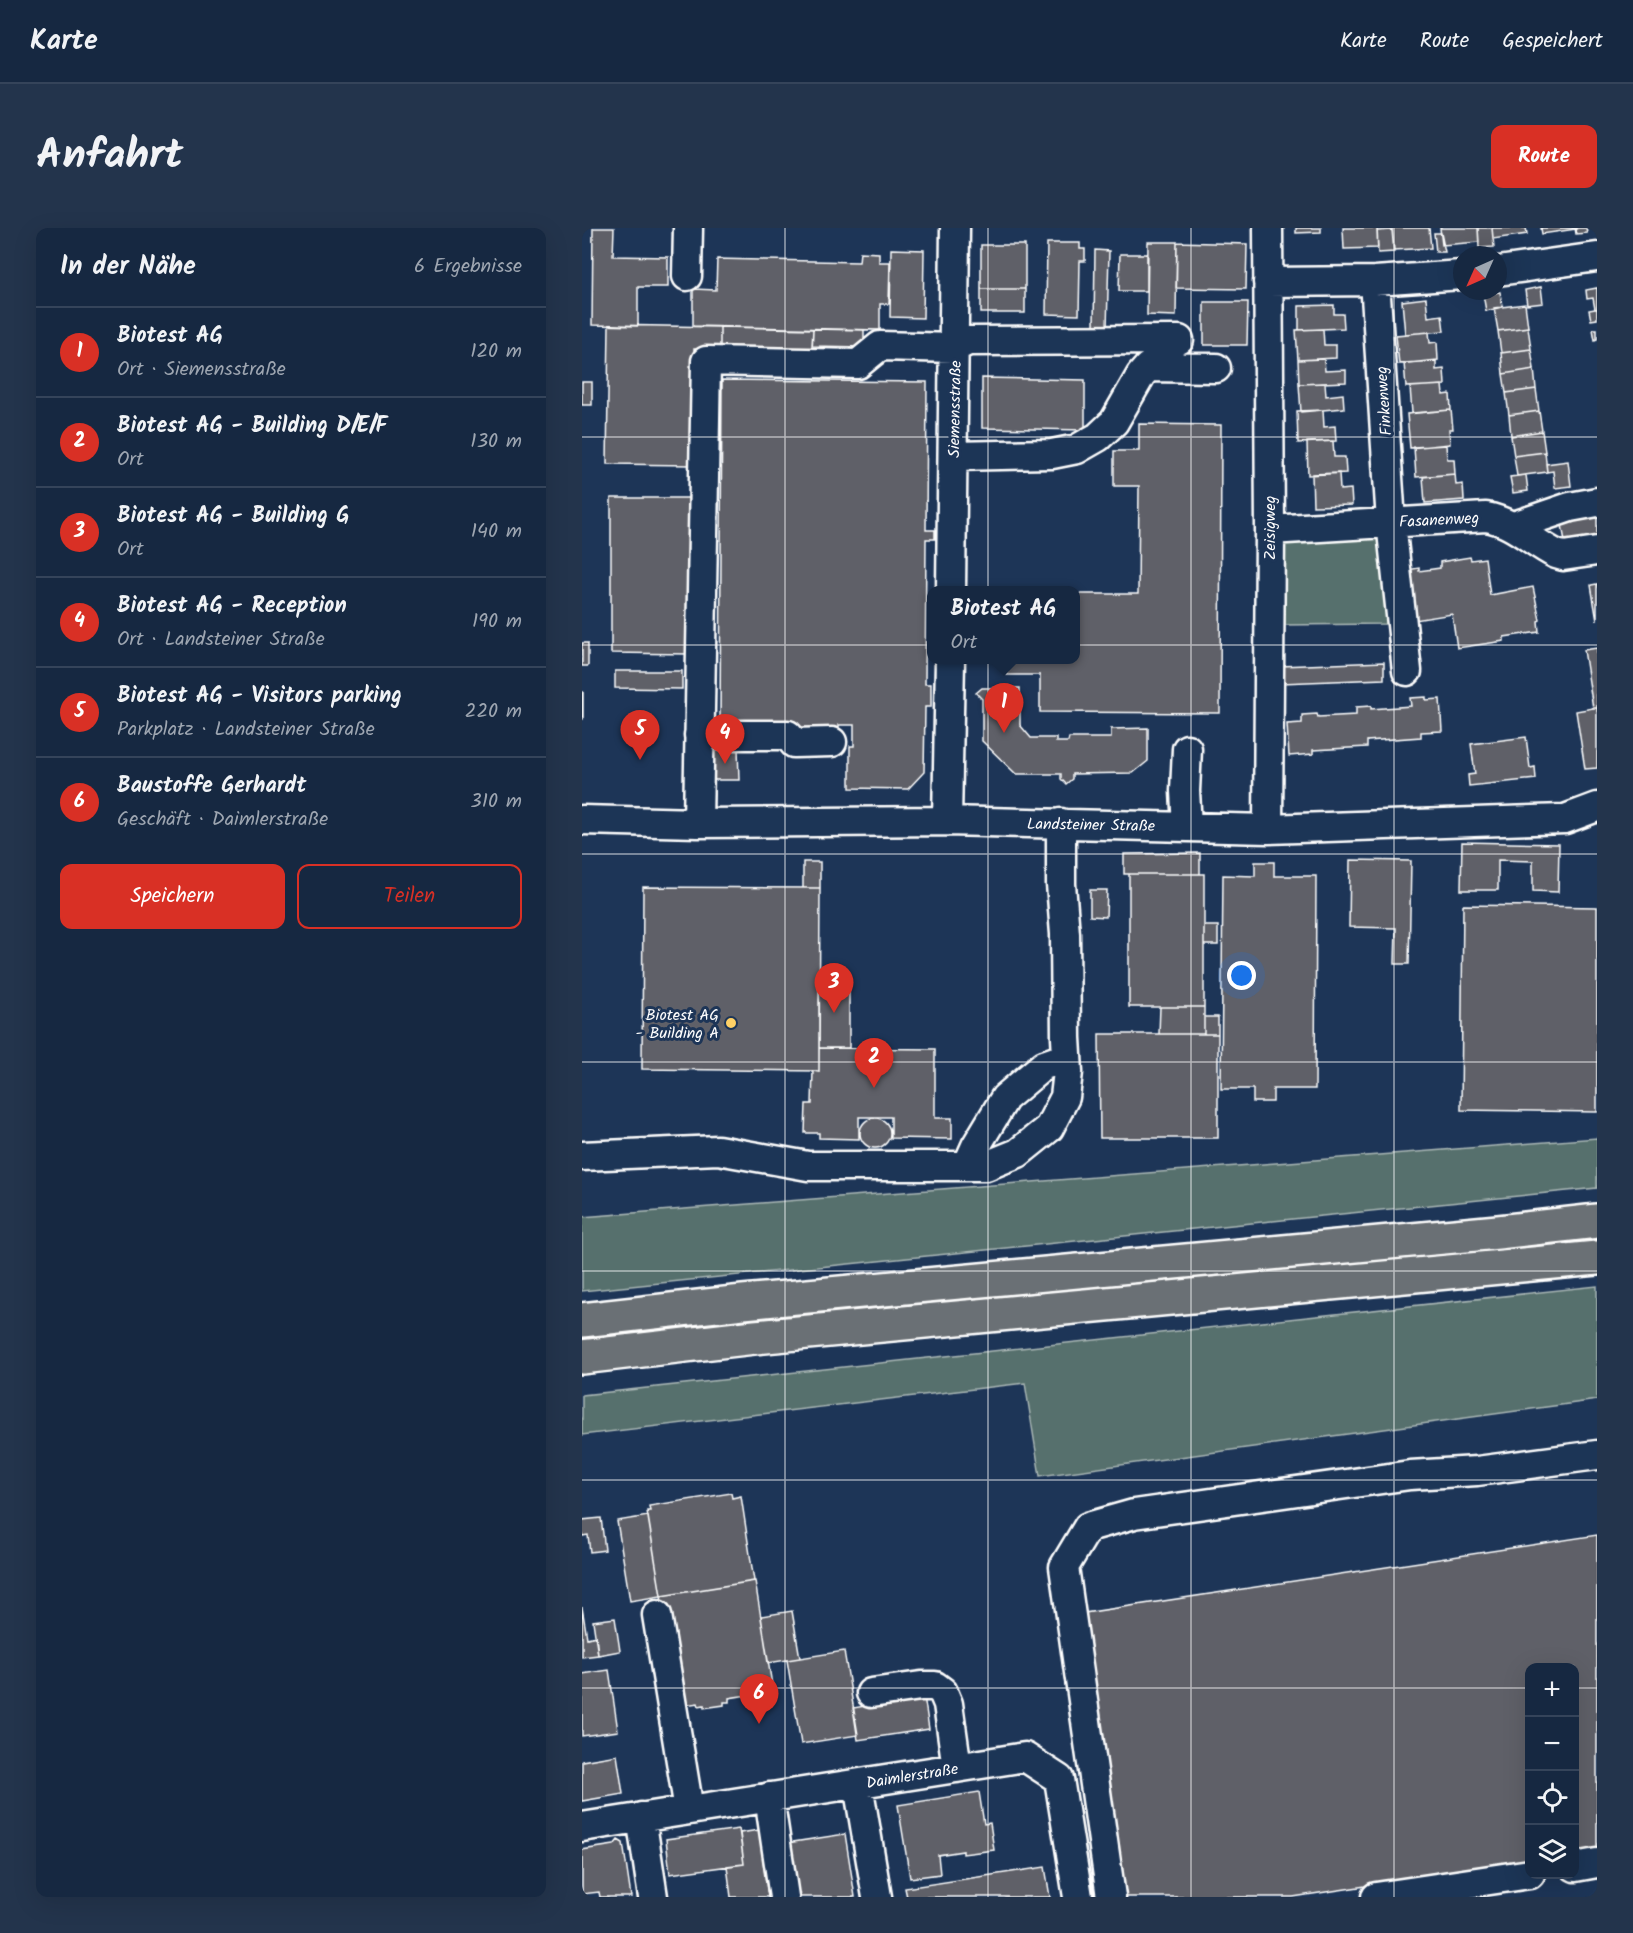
<!DOCTYPE html>
<html lang="de">
<meta charset="utf-8">
<style>
:root{--surface:#162841;--page:#23344c;--text:#f1f3f6;--muted:#9ea6b1;--line:#35445a;--accent:#d93025}
body{margin:0;font-family:Kalam,sans-serif;background:var(--page);color:var(--text)}
.controls{position:absolute;right:18px;bottom:18px;display:grid;overflow:hidden;border-radius:12px;box-shadow:0 6px 24px #0002}
.controls button{width:54px;height:54px;display:grid;place-items:center;padding:0;border:0;border-bottom:2px solid var(--line);background:var(--surface);color:var(--text);font:30px sans-serif}
.compass{position:absolute;left:871px;top:18px;width:54px;height:54px;border-radius:50%;background:var(--surface);box-shadow:0 6px 24px #0002;rotate:225deg}
.you{position:absolute;left:660px;top:748px;width:21px;height:21px;margin:-15px;border:4px solid #fff;border-radius:50%;background:#1a73e8;box-shadow:0 0 0 9px #1a73e833}
.badge{display:grid;place-items:center;width:39px;height:39px;border-radius:50%;background:var(--accent);color:#fff;font-size:20px;font-weight:700}
.pin{position:absolute;translate:-50% -50px;filter:drop-shadow(0 2px 3px #0008)}
.pin::after{content:'';position:absolute;top:32px;width:21px;height:18px;background:inherit;clip-path:polygon(0 0,100% 0,50% 100%)}
.popup{position:absolute;left:345px;top:358px;width:153px;height:78px;box-sizing:border-box;display:grid;place-content:center;border-radius:12px;background:var(--surface);filter:drop-shadow(0 2px 4px #0005);font-size:20px;white-space:nowrap;color:var(--muted)}
.popup b{font-size:22px;color:var(--text)}
.popup::after{content:'';position:absolute;left:50%;top:100%;margin-left:-12px;border:12px solid transparent;border-top-color:var(--surface)}
.list{margin:0;padding:0;list-style:none}
h2{display:flex;justify-content:space-between;align-items:center;height:78px;margin:0;padding:0 24px;font-size:26px}
h2 small{font-size:20px;font-weight:400;color:var(--muted)}
.list li{display:grid;grid-template-columns:39px 1fr auto;gap:18px;align-items:center;box-sizing:border-box;height:90px;padding:0 24px;border-top:2px solid var(--line)}
.list b{display:block;font-size:22px;white-space:nowrap}
.list p{margin:0;font-size:20px;white-space:nowrap;color:var(--muted)}
.list em{font-size:20px;font-style:normal;color:var(--muted)}
.actions{display:flex;gap:12px;padding:18px 24px}
.actions a{flex:1;padding:14px 0;border:2px solid var(--accent);border-radius:12px;text-align:center;font-size:21px;color:var(--accent)}
.actions .main{background:var(--accent);color:#fff}
.icon{flex:none;width:33px;height:33px;fill:none;stroke:currentColor;stroke-width:2;stroke-linecap:round;stroke-linejoin:round}
.map{position:relative;flex:none;width:1015px;height:1669px;overflow:hidden;border-radius:12px}
header{display:flex;align-items:center;gap:36px;box-sizing:border-box;height:84px;padding:0 30px;background:var(--surface);border-bottom:2px solid var(--line)}
header strong{font-size:28px}
nav{display:flex;gap:33px;margin-inline-start:auto;font-size:21px}
.intro{display:flex;align-items:center;justify-content:space-between;box-sizing:border-box;height:144px;padding:0 36px}
h1{margin:0;font-size:42px}
.button{padding:15px 27px;border-radius:12px;background:var(--accent);color:#fff;font-size:21px;font-weight:700}
main{display:flex;gap:36px;padding:0 36px}
aside{flex:1;background:var(--surface);border-radius:12px;box-shadow:0 6px 24px #0002}
.map>svg:first-child{display:block}
.green{fill:#57706d;stroke:#abb8b6;stroke-width:1.5}
.building{fill:#5e6068;stroke:#fff;stroke-width:1.5}
.lines{fill:none;stroke-linecap:round;stroke-linejoin:round}
.minor-casing{stroke:#fff;stroke-width:33}
.highway-casing{stroke:#fff;stroke-width:38}
.minor{stroke:#1d3557;stroke-width:28}
.highway{stroke:#6b7074;stroke-width:33}
.grid{fill:none;stroke:#fff;stroke-width:1.5;stroke-opacity:0.55}
.poi-dot{fill:#ffd166;stroke:#1d3557;stroke-width:2}
.labels{text-anchor:middle;stroke-width:6;stroke-linejoin:round;paint-order:stroke}
.street-label{font-size:16px;fill:#fff;stroke:#1d3557}
.poi-label{font-size:16px;fill:#fff;stroke:#1d3557;text-anchor:end}
</style>
<header>
<strong>Karte</strong>
<nav><a>Karte</a><a>Route</a><a>Gespeichert</a></nav>
</header>
<div class="intro"><h1>Anfahrt</h1><a class="button">Route</a></div>
<main>
<aside>
<h2>In der Nähe<small>6 Ergebnisse</small></h2>
<ul class="list">
<li><span class="badge">1</span><div><b>Biotest AG</b><p>Ort · Siemensstraße</p></div><em>120 m</em></li>
<li><span class="badge">2</span><div><b>Biotest AG - Building D/E/F</b><p>Ort</p></div><em>130 m</em></li>
<li><span class="badge">3</span><div><b>Biotest AG - Building G</b><p>Ort</p></div><em>140 m</em></li>
<li><span class="badge">4</span><div><b>Biotest AG - Reception</b><p>Ort · Landsteiner Straße</p></div><em>190 m</em></li>
<li><span class="badge">5</span><div><b>Biotest AG - Visitors parking</b><p>Parkplatz · Landsteiner Straße</p></div><em>220 m</em></li>
<li><span class="badge">6</span><div><b>Baustoffe Gerhardt</b><p>Geschäft · Daimlerstraße</p></div><em>310 m</em></li>
</ul>
<div class="actions"><a class="main">Speichern</a><a>Teilen</a></div>
</aside>
<div class="map">
<svg width="1015" height="1669" viewBox="0 0 1015 1669">
<rect width="100%" height="100%" fill="#1d3557"/>
<filter id="ink" filterUnits="userSpaceOnUse"><feTurbulence type="fractalNoise" baseFrequency=".0167" numOctaves="2"/><feDisplacementMap in="SourceGraphic" scale="12" xChannelSelector="R" yChannelSelector="G"/><feConvolveMatrix kernelMatrix="1 2 1 2 8 2 1 2 1" color-interpolation-filters="sRGB"/></filter>
<g filter="url(#ink)">
<path class="green" d="M 800,309 L 805,396 L 698,397 L 697,319 L 706,313 Z
M 1015,910 L 1015,960 L 0,1063 L 0,989 Z
M 1015,1058 L 1015,1172 L 458,1248 L 443,1155 L 0,1207 L 0,1167 Z"/>
<path class="building" d="M 11,0 L 32,0 L 31,28 L 86,29 L 86,59 L 56,59 L 56,98 L 10,97 Z
M 714,0 L 739,0 L 739,4 L 714,5 Z
M 761,0 L 795,0 L 796,20 L 762,21 Z
M 810,0 L 847,0 L 849,20 L 812,22 Z
M 858,0 L 896,0 L 897,14 L 860,17 Z
M 896,0 L 910,0 L 912,19 L 897,20 Z
M 910,0 L 944,0 L 945,6 L 911,11 Z
M 959,0 L 993,0 L 994,1 L 960,6 Z
M 1004,0 L 1005,5 L 994,6 L 993,0 Z
M 810,2 L 812,24 L 796,25 L 795,3 Z
M 852,5 L 859,5 L 863,24 L 854,24 Z
M 566,14 L 595,14 L 594,88 L 565,87 Z
M 595,14 L 665,16 L 664,61 L 594,60 Z
M 465,15 L 498,15 L 498,21 L 503,21 L 503,33 L 498,33 L 497,87 L 464,86 Z
M 399,17 L 443,17 L 443,61 L 399,61 Z
M 309,21 L 342,22 L 341,90 L 308,89 Z
M 513,22 L 527,23 L 525,101 L 512,100 Z
M 278,24 L 297,25 L 297,34 L 308,34 L 307,76 L 298,76 L 298,102 L 111,98 L 111,61 L 134,62 L 135,31 L 277,34 Z
M 538,26 L 565,26 L 565,63 L 537,63 Z
M 959,59 L 961,75 L 945,77 L 943,62 Z
M 1015,60 L 1015,81 L 1013,81 L 1011,70 L 1005,71 L 1004,62 Z
M 399,61 L 443,61 L 443,85 L 399,85 Z
M 918,64 L 920,79 L 904,83 L 901,66 Z
M 844,70 L 846,89 L 860,87 L 862,103 L 823,106 L 820,73 Z
M 622,74 L 666,74 L 665,117 L 622,117 Z
M 943,76 L 946,99 L 916,103 L 912,80 Z
M 752,77 L 752,86 L 761,86 L 762,100 L 717,102 L 717,78 Z
M 1013,81 L 1015,81 L 1015,91 L 1009,92 L 1007,82 Z
M 27,97 L 138,99 L 138,121 L 112,121 L 110,237 L 25,236 Z
M 138,99 L 231,101 L 230,125 L 138,123 Z
M 946,99 L 949,121 L 919,125 L 916,103 Z
M 231,101 L 282,102 L 282,119 L 230,118 Z
M 741,101 L 742,117 L 754,117 L 754,130 L 716,132 L 714,102 Z
M 1011,101 L 1015,101 L 1015,111 L 1013,112 Z
M 847,104 L 848,115 L 855,114 L 856,132 L 817,136 L 814,107 Z
M 949,121 L 952,141 L 921,146 L 919,125 Z
M 742,131 L 743,143 L 764,142 L 764,154 L 717,156 L 716,132 Z
M 854,133 L 854,142 L 862,141 L 863,157 L 824,159 L 822,135 Z
M 952,141 L 954,161 L 924,165 L 921,146 Z
M 400,150 L 503,152 L 503,202 L 400,200 Z
M 140,152 L 345,154 L 344,302 L 353,302 L 353,311 L 344,311 L 343,456 L 349,456 L 349,479 L 343,479 L 342,544 L 326,561 L 268,560 L 268,518 L 272,518 L 272,497 L 257,497 L 257,504 L 213,503 L 138,496 Z
M 0,154 L 10,154 L 10,177 L 0,177 Z
M 743,155 L 744,168 L 761,166 L 762,180 L 719,184 L 717,156 Z
M 860,157 L 861,167 L 868,166 L 869,182 L 830,185 L 828,159 Z
M 954,161 L 957,183 L 927,187 L 924,165 Z
M 741,182 L 742,199 L 753,198 L 754,213 L 716,215 L 715,183 Z
M 869,182 L 871,201 L 867,201 L 868,216 L 828,220 L 825,186 Z
M 957,183 L 960,203 L 929,208 L 927,187 Z
M 557,196 L 639,197 L 638,485 L 458,484 L 458,447 L 425,447 L 425,432 L 494,432 L 494,366 L 556,366 L 557,258 L 532,258 L 532,223 L 557,223 Z
M 960,203 L 963,224 L 932,228 L 929,208 Z
M 751,213 L 752,229 L 763,229 L 764,245 L 726,247 L 725,214 Z
M 864,217 L 865,231 L 872,231 L 873,246 L 834,249 L 832,219 Z
M 963,224 L 965,244 L 935,248 L 932,228 Z
M 986,233 L 989,258 L 973,260 L 971,243 L 965,244 L 964,236 Z
M 757,245 L 758,262 L 769,261 L 770,277 L 731,278 L 730,246 Z
M 873,246 L 874,257 L 881,256 L 882,272 L 843,275 L 841,249 Z
M 944,247 L 946,263 L 931,265 L 928,249 Z
M 29,270 L 107,270 L 107,426 L 29,425 Z
M 1015,281 L 1015,314 L 984,319 L 978,286 Z
M 888,329 L 889,332 L 903,330 L 908,367 L 951,359 L 958,392 L 956,393 L 957,404 L 922,409 L 922,413 L 875,420 L 870,386 L 833,392 L 824,342 L 837,340 L 837,343 L 858,340 L 858,334 Z
M 1015,356 L 1015,393 L 1009,357 Z
M 0,415 L 6,415 L 6,438 L 0,438 Z
M 1015,420 L 1015,480 L 1011,480 L 1002,422 Z
M 802,434 L 802,451 L 699,455 L 698,438 Z
M 33,443 L 100,443 L 100,461 L 33,460 Z
M 400,460 L 438,460 L 438,497 L 449,510 L 474,510 L 474,514 L 486,514 L 487,510 L 529,510 L 529,501 L 566,500 L 566,533 L 551,545 L 490,546 L 490,551 L 484,556 L 479,551 L 479,546 L 434,546 L 400,513 L 400,471 L 394,465 Z
M 0,464 L 1,464 L 1,491 L 0,491 Z
M 844,469 L 844,472 L 858,471 L 860,503 L 839,504 L 839,509 L 785,513 L 785,519 L 731,522 L 731,526 L 707,528 L 705,496 L 720,495 L 720,487 L 735,486 L 736,489 L 774,487 L 774,479 L 789,478 L 789,481 L 829,478 L 828,470 Z
M 1011,480 L 1015,480 L 1015,540 L 1003,541 L 994,483 Z
M 944,509 L 948,540 L 953,539 L 954,551 L 887,558 L 886,547 L 893,546 L 889,516 Z
M 129,520 L 156,520 L 157,552 L 129,552 Z
M 880,614 L 977,616 L 976,664 L 951,663 L 951,633 L 916,632 L 916,662 L 879,662 Z
M 618,625 L 618,646 L 542,646 L 542,626 Z
M 768,632 L 829,633 L 827,736 L 813,736 L 814,700 L 767,699 Z
M 221,634 L 238,634 L 238,660 L 221,660 Z
M 673,634 L 692,634 L 692,648 L 734,648 L 733,861 L 691,861 L 691,874 L 671,874 L 671,861 L 639,861 L 641,647 L 673,648 Z
M 547,646 L 622,646 L 622,779 L 547,779 Z
M 61,659 L 238,660 L 237,843 L 60,841 Z
M 508,662 L 525,662 L 524,689 L 508,688 Z
M 881,677 L 1015,679 L 1015,884 L 879,882 Z
M 622,698 L 636,698 L 636,717 L 622,717 Z
M 237,750 L 267,751 L 267,820 L 237,820 Z
M 578,779 L 622,779 L 622,806 L 577,806 Z
M 622,789 L 636,789 L 636,806 L 622,806 Z
M 517,806 L 636,806 L 636,910 L 518,910 Z
M 237,820 L 353,821 L 353,890 L 370,890 L 370,911 L 309,910 L 309,889 L 277,889 L 277,911 L 237,910 L 237,905 L 223,905 L 224,876 L 230,876 L 231,843 L 237,844 Z
M278 905a15 15 0 1 1 30 0a15 15 0 1 1-30 0Z
M 149,1265 L 150,1270 L 159,1268 L 172,1353 L 79,1368 L 65,1283 L 68,1283 L 67,1278 Z
M 66,1288 L 79,1368 L 48,1373 L 35,1293 Z
M 19,1290 L 23,1322 L 8,1324 L 6,1307 L 0,1308 L 0,1292 Z
M 1015,1307 L 1015,1622 L 993,1626 L 993,1440 L 948,1440 L 948,1633 L 711,1669 L 540,1669 L 496,1386 Z
M 173,1353 L 191,1463 L 147,1470 L 147,1474 L 142,1474 L 142,1477 L 122,1480 L 122,1477 L 117,1478 L 116,1475 L 96,1478 L 79,1368 Z
M 0,1379 L 5,1410 L 14,1408 L 16,1427 L 0,1429 Z
M 210,1383 L 218,1430 L 186,1435 L 179,1388 Z
M 33,1390 L 38,1423 L 16,1427 L 11,1393 Z
M 262,1423 L 276,1507 L 219,1516 L 205,1432 Z
M 27,1442 L 36,1503 L 0,1508 L 0,1446 Z
M 342,1468 L 347,1501 L 276,1512 L 271,1480 Z
M 35,1527 L 41,1566 L 0,1573 L 0,1533 Z
M 397,1564 L 402,1596 L 408,1595 L 412,1622 L 381,1626 L 381,1623 L 356,1627 L 358,1646 L 328,1650 L 316,1577 Z
M 157,1601 L 162,1636 L 88,1646 L 84,1611 Z
M 177,1602 L 186,1669 L 149,1669 L 145,1638 L 162,1636 L 158,1605 Z
M 263,1606 L 273,1669 L 213,1669 L 205,1615 Z
M 36,1612 L 41,1615 L 49,1669 L 18,1669 L 17,1664 L 0,1666 L 0,1622 L 32,1617 Z
M 463,1639 L 468,1669 L 325,1669 L 323,1660 Z"/>
<g class="lines">
<defs>
<path id="minor" d="M 916,43 L 1015,29
M 105,48 L 106,0
M 793,53 L 809,294 L 825,443
M 686,54 L 793,53 L 880,47
M 371,228 L 470,226 L 495,221 L 516,209 L 532,194 L 559,147 L 566,139 L 634,140
M 932,298 L 988,279 L 1015,274
M 688,302 L 904,289 C 932,294 950,314 974,326 L 981,328 L 1015,323
M 369,362 L 373,0
M 117,507 L 206,507 L 212,515 L 250,514
M 605,521 L 603,563 L 605,599
M 0,592 L 116,595 L 365,593 L 686,601 L 983,591 L 1015,579
M 365,593 L 368,432
M 116,595 L 124,133 L 276,136 L 298,118 L 372,120 L 386,113 L 597,112
M 686,601 L 688,302 L 686,0
M 0,928 L 136,922 L 226,938 L 404,938 L 436,925 L 467,900 L 483,869 L 486,844 L 484,810 L 483,706 L 479,656 L 479,595
M 385,938 L 394,918 L 423,870 L 462,837 L 485,829
M 75,1387 L 107,1582
M 289,1465 L 339,1458 L 353,1458 L 361,1464 L 366,1476 L 375,1540
M 276,1556 L 295,1669
M 187,1569 L 202,1669
M 59,1589 L 71,1669
M 0,1599 L 443,1529 L 477,1551 L 496,1669
M 993,1639 L 1015,1635
M 529,1669 L 482,1339 L 506,1299 L 552,1286 L 828,1247 L 895,1243 L 1015,1227
M 794,1669 L 948,1646"/>
<path id="highway" d="M 0,1092 L 161,1074 L 916,1004 L 1015,993
M 0,1129 L 173,1109 L 1015,1030"/>
</defs>
<use href="#minor" class="minor-casing"/>
<use href="#highway" class="highway-casing"/>
<use href="#minor" class="minor"/>
<use href="#highway" class="highway"/>
</g>
</g>
<path class="grid" d="M 203,0 L 203,1669M 406,0 L 406,1669M 609,0 L 609,1669M 812,0 L 812,1669M 0,209 L 1015,209M 0,417 L 1015,417M 0,626 L 1015,626M 0,834 L 1015,834M 0,1043 L 1015,1043M 0,1252 L 1015,1252M 0,1460 L 948,1460M 993,1460 L 1015,1460"/>
<circle class="poi-dot" cx="149" cy="795" r="6"/>
<g class="labels">
<g class="street-label">
<text transform="translate(801 173) rotate(-94)" y="6">Finkenweg</text>
<text transform="translate(372 181) rotate(-89)" y="6">Siemensstraße</text>
<text transform="translate(857 291) rotate(-3)" y="6">Fasanenweg</text>
<text transform="translate(687 300) rotate(-90)" y="6">Zeisigweg</text>
<text transform="translate(509 596) rotate(1)" y="6">Landsteiner Straße</text>
<text transform="translate(330 1547) rotate(-9)" y="6">Daimlerstraße</text>
</g>
<g class="poi-label">
<text x="137" y="792">Biotest AG<tspan x="137" dy="18">- Building A</tspan></text>
</g>
</g>
</svg>
<div class="controls">
<button>+</button>
<button>−</button>
<button><svg class="icon" aria-label="locate" viewBox="0 0 24 24"><circle cx="12" cy="12" r="6"/><path d="M12 2v4M12 18v4M2 12h4M18 12h4"/></svg></button>
<button><svg class="icon" aria-label="layers" viewBox="0 0 24 24"><path d="M12 4l9 5-9 5-9-5zM3 14l9 5 9-5"/></svg></button>
</div>
<svg class="compass" viewBox="-18 -18 36 36"><path d="M0-13l5 13h-10z" fill="#e53935"/><path d="M0 13l5-13h-10z" fill="#9ea6b1"/></svg>
<div class="you"></div>
<div class="pin badge" style="left:422px;top:505px">1</div>
<div class="popup"><b>Biotest AG</b>Ort</div>
<div class="pin badge" style="left:292px;top:860px">2</div>
<div class="pin badge" style="left:252px;top:785px">3</div>
<div class="pin badge" style="left:143px;top:536px">4</div>
<div class="pin badge" style="left:58px;top:532px">5</div>
<div class="pin badge" style="left:177px;top:1496px">6</div>
</div>
</main>
